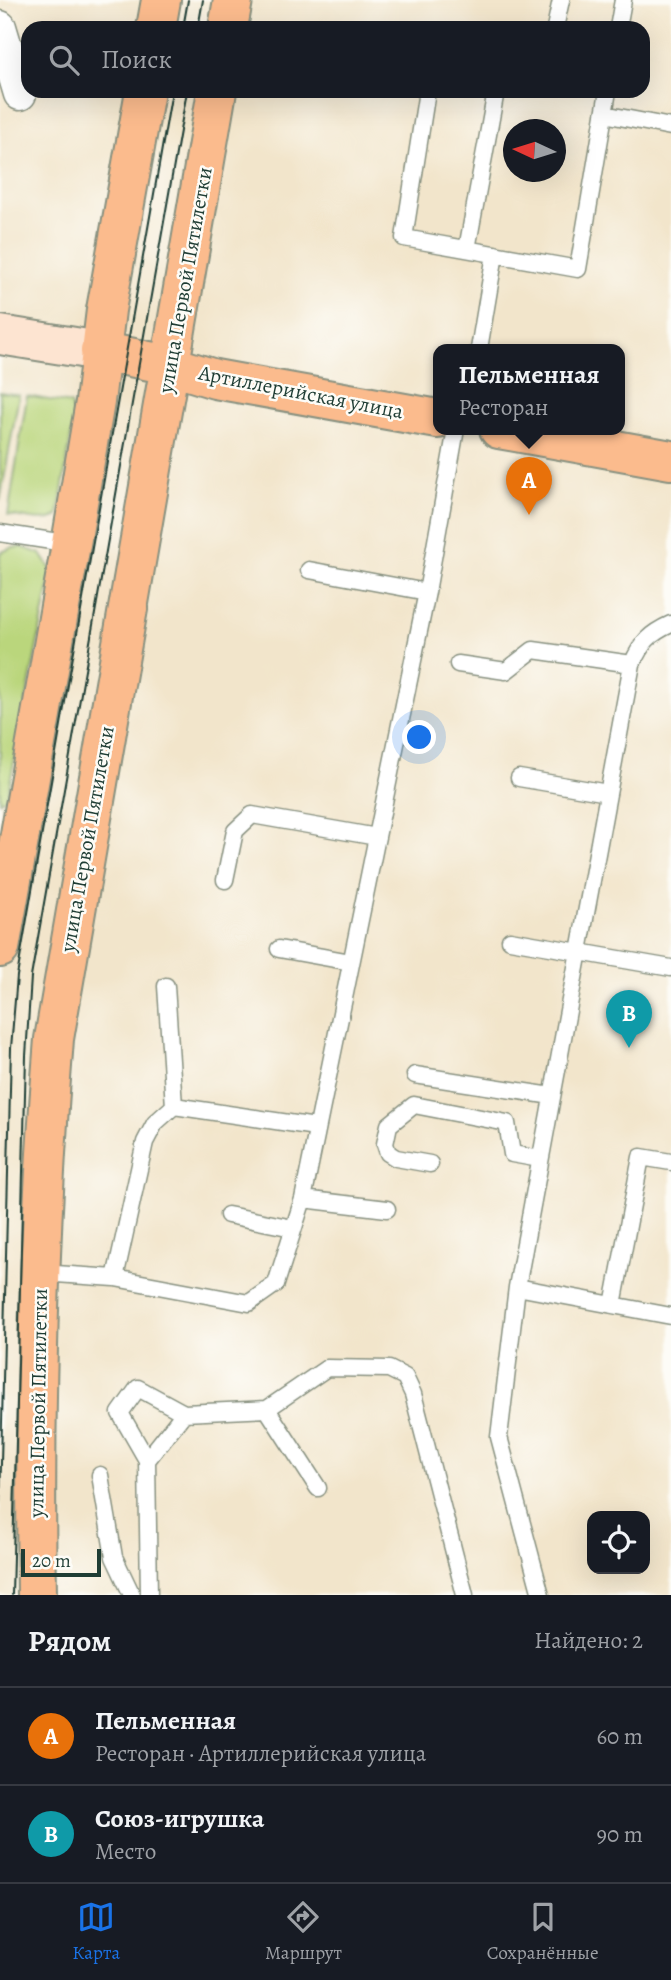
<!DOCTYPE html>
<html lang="ru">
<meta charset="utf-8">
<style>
:root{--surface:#171b24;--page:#242831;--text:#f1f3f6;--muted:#9ea1a6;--line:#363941;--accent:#1a73e8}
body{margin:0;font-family:Alegreya,serif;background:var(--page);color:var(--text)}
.controls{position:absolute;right:21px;bottom:21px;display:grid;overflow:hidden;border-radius:14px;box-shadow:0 7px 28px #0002}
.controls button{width:63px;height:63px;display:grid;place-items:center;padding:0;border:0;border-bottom:2px solid var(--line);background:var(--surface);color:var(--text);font:35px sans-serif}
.compass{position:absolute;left:503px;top:119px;width:63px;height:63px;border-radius:50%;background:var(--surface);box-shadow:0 7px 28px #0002;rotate:274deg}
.scale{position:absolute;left:21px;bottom:18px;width:80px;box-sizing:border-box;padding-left:7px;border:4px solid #1f3d34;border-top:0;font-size:19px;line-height:24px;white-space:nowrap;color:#1f3d34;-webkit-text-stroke:5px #fdfcf7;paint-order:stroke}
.you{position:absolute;left:420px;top:738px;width:24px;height:24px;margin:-18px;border:5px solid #fff;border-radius:50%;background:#1a73e8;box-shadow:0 0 0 10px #1a73e833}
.badge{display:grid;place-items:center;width:46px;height:46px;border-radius:50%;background:var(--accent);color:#fff;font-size:23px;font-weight:700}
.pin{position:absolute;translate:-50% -58px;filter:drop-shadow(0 2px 4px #0008)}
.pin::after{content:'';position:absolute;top:37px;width:24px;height:21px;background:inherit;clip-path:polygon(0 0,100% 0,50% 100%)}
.popup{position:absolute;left:433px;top:344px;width:192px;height:91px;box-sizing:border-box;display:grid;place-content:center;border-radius:14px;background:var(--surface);filter:drop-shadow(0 2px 5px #0005);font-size:23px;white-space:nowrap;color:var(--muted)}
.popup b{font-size:26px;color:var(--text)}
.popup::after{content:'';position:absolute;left:50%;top:100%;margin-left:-14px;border:14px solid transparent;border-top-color:var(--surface)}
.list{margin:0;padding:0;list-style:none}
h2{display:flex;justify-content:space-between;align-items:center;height:91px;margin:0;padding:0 28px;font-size:30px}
h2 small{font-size:23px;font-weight:400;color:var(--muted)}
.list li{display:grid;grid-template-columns:46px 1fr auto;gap:21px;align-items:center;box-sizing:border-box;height:98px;padding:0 28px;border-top:2px solid var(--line)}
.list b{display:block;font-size:26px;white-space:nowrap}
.list p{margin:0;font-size:23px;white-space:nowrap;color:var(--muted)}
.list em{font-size:23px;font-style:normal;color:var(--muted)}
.icon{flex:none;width:38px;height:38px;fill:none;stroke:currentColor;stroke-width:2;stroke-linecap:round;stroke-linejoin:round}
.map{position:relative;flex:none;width:671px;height:1595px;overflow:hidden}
.search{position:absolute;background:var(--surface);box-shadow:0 7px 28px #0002;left:21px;right:21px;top:21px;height:77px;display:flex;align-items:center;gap:18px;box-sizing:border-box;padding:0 24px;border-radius:21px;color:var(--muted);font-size:26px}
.sheet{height:287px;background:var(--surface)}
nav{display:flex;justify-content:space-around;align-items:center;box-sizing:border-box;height:98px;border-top:2px solid var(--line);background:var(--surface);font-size:19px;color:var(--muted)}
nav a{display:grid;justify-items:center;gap:4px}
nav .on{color:var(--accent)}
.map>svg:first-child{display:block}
.green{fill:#bad67b;stroke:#6c8a58;stroke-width:2}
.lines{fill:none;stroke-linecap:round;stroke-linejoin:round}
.lane-casing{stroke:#889180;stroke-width:19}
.street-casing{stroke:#889180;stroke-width:35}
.secondary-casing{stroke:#889180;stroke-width:42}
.primary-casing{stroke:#889180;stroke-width:42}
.lane{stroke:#fff;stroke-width:16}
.street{stroke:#fff;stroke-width:32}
.secondary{stroke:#fde4d1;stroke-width:38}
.primary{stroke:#fbbb8d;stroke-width:38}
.tram{stroke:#1f3d34;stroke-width:2}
.labels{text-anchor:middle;stroke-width:5;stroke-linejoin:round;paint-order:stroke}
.street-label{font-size:21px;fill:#1f3d34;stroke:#fdfcf7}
</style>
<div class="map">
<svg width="671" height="1595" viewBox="0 0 671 1595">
<rect width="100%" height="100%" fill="#fdfcf7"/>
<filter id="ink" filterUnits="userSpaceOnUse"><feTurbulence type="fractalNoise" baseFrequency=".0143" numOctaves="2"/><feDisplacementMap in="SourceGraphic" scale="14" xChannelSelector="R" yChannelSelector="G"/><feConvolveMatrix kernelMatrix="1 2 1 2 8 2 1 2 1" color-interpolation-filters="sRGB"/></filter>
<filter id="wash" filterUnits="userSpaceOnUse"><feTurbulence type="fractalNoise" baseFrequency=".00686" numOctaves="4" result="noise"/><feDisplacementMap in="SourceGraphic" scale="28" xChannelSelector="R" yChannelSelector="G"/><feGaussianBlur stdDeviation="1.57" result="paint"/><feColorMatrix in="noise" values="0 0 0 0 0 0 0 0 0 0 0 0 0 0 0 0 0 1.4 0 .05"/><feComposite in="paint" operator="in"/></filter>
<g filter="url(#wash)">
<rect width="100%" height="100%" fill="#f2e5cb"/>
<path class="green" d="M 0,392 L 19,395 L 0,501 Z
M 27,396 L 71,404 L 74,417 L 58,516 C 43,524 24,517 8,515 Z
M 22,547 L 41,554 L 52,571 L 7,797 L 0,801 L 0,553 L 11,548 Z"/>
</g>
<g filter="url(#ink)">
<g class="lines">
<defs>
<path id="lane" d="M 555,28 L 561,0
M 618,28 L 623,0
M 427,91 L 404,238 L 578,269 L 608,91
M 604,114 L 671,127
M 467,249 L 496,91
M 479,349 L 495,254
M 0,533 L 71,544
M 309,570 L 427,592
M 458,664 L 506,671 L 533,650 L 632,664
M 519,778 L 608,793
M 225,880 L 235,831 L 252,815 L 377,837
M 510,940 L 671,968
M 279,949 L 351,962
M 166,986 L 174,1106 L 316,1127
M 415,1075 L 552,1096
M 430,1164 L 396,1158 L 388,1153 L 385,1144 L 389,1125 L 414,1105 L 507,1123 L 512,1154 L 540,1159
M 303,1199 L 387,1209
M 228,1215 L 293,1228
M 41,1273 L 115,1278 L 249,1303 L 276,1284 L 303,1199 L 427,592 L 456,429
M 115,1278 L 145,1142 L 155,1123 L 174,1106
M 517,1287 L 671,1316
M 613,1305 L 641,1157 L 671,1162
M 267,1409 L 318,1488
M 147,1460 L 120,1413 L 138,1388 L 184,1413
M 100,1475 L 114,1557 L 132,1595
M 149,1595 L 147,1460 L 184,1413 L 267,1409 L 327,1368 L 389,1369 L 405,1377 L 413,1394 L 465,1595
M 541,1595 L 499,1437 L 517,1287 L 632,664 C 642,642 649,634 671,624"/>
<path id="street" d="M 0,27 L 20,94"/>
<path id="secondary" d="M 0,335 L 100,351"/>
<path id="primary" d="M 156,28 L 161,0
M 228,28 L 233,0
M 100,351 L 169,365 L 215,379 L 438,419
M 499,429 L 671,460
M 0,948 L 71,544 L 95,402 L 106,310 L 145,91
M 37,1595 C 34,1410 39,1224 54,1039 L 217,91"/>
</defs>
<use href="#lane" class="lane-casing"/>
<use href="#street" class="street-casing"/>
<use href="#secondary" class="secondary-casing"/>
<use href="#primary" class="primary-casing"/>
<use href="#lane" class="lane"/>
<use href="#street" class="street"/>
<use href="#secondary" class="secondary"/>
<use href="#primary" class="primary"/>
<path class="tram" d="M 183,28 L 188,0
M 198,28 L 203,0
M 0,1505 L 11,1048 L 17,976 L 172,91
M 12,1595 L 26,1056 L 31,977 L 187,91"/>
</g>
</g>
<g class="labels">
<g class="street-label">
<text transform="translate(185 280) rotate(-80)" y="7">улица Первой Пятилетки</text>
<text transform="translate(301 392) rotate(11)" y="7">Артиллерийская улица</text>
<text transform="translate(87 839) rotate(-80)" y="7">улица Первой Пятилетки</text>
<text transform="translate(38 1403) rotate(-89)" y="7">улица Первой Пятилетки</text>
</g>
</g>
</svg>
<div class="controls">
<button><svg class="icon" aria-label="locate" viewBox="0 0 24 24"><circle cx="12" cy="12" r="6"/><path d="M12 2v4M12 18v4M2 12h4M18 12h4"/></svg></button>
</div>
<svg class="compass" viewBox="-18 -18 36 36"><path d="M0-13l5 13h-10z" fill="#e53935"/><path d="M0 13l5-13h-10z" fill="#9ea1a6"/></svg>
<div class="scale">20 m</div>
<div class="you"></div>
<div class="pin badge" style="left:529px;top:515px;background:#e8710a">A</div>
<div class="popup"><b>Пельменная</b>Ресторан</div>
<div class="pin badge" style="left:629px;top:1048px;background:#0f9aa8">B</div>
<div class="search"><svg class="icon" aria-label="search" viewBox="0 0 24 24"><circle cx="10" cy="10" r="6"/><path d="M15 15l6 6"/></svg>Поиск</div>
</div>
<section class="sheet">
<h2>Рядом<small>Найдено: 2</small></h2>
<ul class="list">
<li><span class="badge" style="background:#e8710a">A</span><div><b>Пельменная</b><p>Ресторан · Артиллерийская улица</p></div><em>60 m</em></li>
<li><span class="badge" style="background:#0f9aa8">B</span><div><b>Союз-игрушка</b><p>Место</p></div><em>90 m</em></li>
</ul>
</section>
<nav>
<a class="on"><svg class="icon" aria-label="map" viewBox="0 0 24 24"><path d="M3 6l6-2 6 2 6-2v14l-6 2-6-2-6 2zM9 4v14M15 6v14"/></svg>Карта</a>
<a><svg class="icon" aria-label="directions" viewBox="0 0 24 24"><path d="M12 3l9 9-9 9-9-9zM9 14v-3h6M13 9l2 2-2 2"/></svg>Маршрут</a>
<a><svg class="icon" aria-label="saved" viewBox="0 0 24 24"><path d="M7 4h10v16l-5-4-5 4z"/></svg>Сохранённые</a>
</nav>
